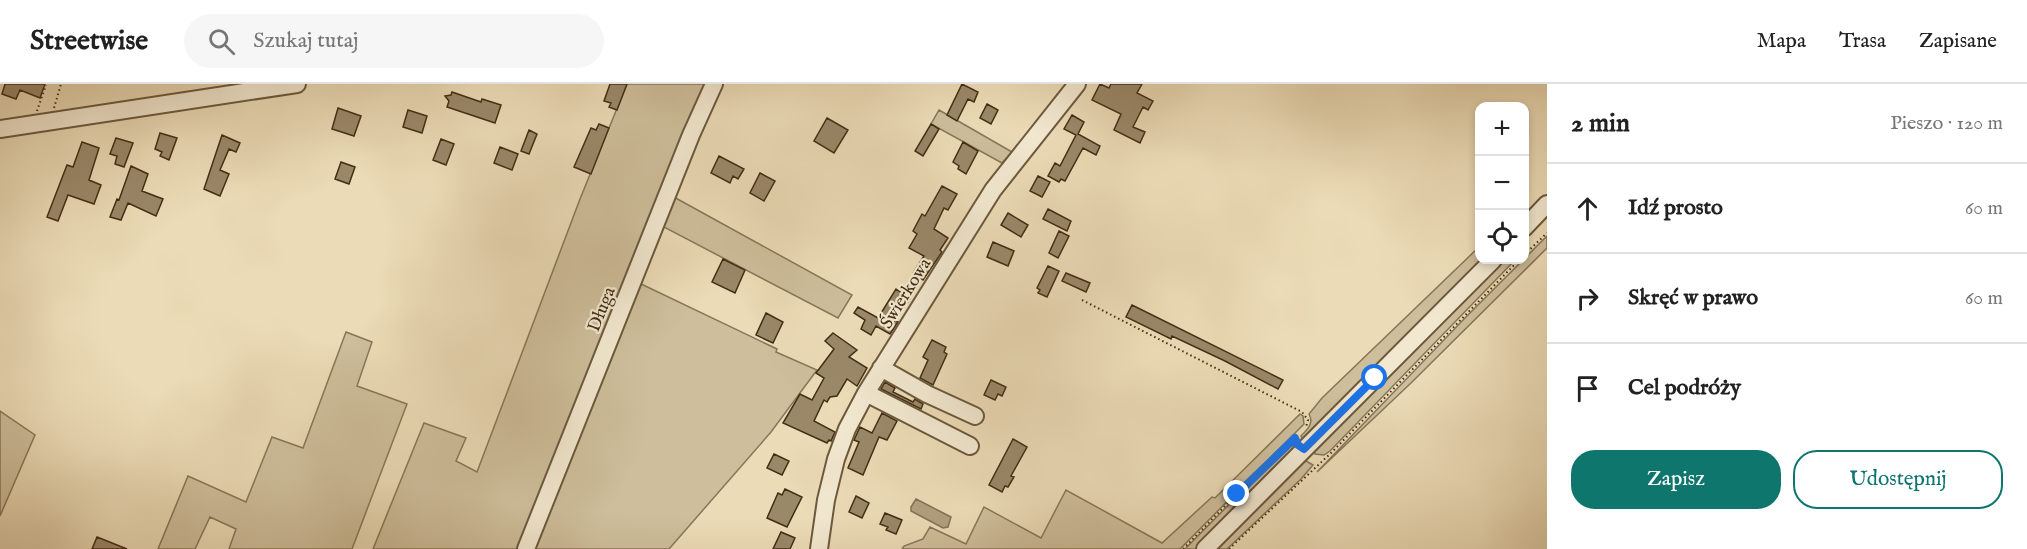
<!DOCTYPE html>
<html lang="pl">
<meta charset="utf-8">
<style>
:root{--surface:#fff;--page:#f6f6f6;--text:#222;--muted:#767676;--line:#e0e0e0;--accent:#0f766e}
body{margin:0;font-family:"IM FELL English",serif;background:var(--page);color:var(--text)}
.controls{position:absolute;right:18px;top:18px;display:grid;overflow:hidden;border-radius:12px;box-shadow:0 3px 9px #0003}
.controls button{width:54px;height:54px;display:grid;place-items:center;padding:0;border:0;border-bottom:2px solid var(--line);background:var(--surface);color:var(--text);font:30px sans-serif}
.stop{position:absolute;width:18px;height:18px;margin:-14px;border:4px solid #1a73e8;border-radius:50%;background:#fff}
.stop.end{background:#1a73e8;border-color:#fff;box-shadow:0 2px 6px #0008}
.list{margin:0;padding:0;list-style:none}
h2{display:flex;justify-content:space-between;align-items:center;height:78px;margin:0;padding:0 24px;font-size:26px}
h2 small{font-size:20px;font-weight:400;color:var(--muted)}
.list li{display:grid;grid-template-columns:39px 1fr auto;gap:18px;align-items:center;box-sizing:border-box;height:90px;padding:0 24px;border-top:2px solid var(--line)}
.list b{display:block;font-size:22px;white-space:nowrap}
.list em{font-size:20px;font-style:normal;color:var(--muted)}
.actions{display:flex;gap:12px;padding:18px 24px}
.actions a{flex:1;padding:14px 0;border:2px solid var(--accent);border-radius:24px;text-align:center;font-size:21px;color:var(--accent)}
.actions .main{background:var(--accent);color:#fff}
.icon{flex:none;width:33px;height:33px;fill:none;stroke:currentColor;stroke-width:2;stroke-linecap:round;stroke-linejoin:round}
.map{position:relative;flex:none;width:1547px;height:465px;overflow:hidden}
header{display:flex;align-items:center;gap:36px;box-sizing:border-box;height:84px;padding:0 30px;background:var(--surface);border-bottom:2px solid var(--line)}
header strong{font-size:28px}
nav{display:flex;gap:33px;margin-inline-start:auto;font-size:21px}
.search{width:420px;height:54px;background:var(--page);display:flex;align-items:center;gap:15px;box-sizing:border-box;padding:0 21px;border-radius:33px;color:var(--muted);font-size:22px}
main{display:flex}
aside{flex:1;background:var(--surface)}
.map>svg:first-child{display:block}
.green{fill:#cebe9b;stroke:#887658;stroke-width:1.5}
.water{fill:#b2a07f;stroke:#857255;stroke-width:1.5}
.building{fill:#9a8869;stroke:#422e15;stroke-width:1.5}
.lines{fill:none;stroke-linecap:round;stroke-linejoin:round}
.minor-casing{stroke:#6c593d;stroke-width:20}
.path{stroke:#422e15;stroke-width:2;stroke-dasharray:1.5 3;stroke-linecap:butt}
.minor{stroke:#f2e8d0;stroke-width:16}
.route{stroke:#1a73e8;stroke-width:8}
.labels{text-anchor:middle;stroke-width:4.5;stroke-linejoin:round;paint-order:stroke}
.street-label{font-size:18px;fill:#422e15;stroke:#f2e8d0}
</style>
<header>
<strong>Streetwise</strong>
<div class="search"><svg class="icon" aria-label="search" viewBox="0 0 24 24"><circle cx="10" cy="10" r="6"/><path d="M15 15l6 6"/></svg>Szukaj tutaj</div>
<nav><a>Mapa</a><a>Trasa</a><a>Zapisane</a></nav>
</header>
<main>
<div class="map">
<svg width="1547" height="465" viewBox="0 0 1547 465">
<rect width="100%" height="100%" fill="#ebdbb6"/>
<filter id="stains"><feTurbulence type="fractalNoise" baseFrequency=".00333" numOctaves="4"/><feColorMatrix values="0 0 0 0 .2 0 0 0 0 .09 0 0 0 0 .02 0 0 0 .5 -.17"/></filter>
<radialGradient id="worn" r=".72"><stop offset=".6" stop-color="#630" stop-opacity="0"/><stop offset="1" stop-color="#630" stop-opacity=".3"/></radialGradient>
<path class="green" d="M 627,0 L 710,0 L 521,465 L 373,465 L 424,339 L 466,354 L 456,377 L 477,388 L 580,115 Z
M 939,26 L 1012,68 L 1002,79 L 931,40 Z
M 672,112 L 852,211 L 838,234 L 660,141 Z
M 1547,152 L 1547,164 L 1411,299 L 1317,388 L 1465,234 Z
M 1479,163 L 1480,176 L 1483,176 L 1303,356 L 1301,352 C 1308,345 1314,339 1309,330 L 1322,314 Z
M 1502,176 L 1515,176 L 1330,367 L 1324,371 L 1315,370 L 1314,365 Z
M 637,198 L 777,265 L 776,268 L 817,286 L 771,348 L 669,465 L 530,465 Z
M 346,248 L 372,258 L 357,302 L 407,320 L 352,465 L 229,465 L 236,445 L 210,433 L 195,465 L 158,465 L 188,392 L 246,418 L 272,353 L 303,364 Z
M 0,327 L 35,351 L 0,432 Z
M 1300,330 L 1303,332 L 1304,340 L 1180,465 L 902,465 L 904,462 L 923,455 L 930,443 L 966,460 L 984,423 L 1041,454 L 1066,406 L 1162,459 L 1212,413 L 1215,414 Z
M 1294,361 L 1294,365 L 1197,465 L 1185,465 L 1284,365 Z
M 1306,377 L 1313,381 L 1301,395 L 1227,465 L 1214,465 L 1302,378 Z"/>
<path class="water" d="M 916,415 L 951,433 L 948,443 L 943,444 L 911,427 L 911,423 Z"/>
<path class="building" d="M 5,0 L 45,0 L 40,14 L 20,6 L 16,15 L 2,10 Z
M 610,0 L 627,0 L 617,26 L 609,23 L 611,19 L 604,17 Z
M 962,0 L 978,8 L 974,18 L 968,15 L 957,37 L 947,31 Z
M 1100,0 L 1109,4 L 1111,0 L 1142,0 L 1137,9 L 1153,17 L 1148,26 L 1143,23 L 1133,43 L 1145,48 L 1140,59 L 1114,46 L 1121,30 L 1092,16 Z
M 452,8 L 481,18 L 482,15 L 501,21 L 495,39 L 447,23 L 449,17 L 445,12 L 451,11 Z
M 987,20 L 998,26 L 991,40 L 980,34 Z
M 338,24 L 361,32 L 354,52 L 332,45 Z
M 408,26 L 427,32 L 422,49 L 403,43 Z
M 1072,31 L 1084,38 L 1078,50 L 1100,62 L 1096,71 L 1083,64 L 1065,97 L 1061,95 L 1059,98 L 1048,92 L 1055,79 L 1060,82 L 1076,51 L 1064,45 Z
M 827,34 L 848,46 L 834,69 L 814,57 Z
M 599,40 L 609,44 L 591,90 L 574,83 L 591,44 L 596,46 Z
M 931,40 L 939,45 L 923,72 L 915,67 Z
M 529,46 L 537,50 L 529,70 L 521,67 Z
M 160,49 L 177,54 L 169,76 L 160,72 L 162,68 L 155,65 Z
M 222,51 L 240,59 L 236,68 L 229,65 L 220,86 L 229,90 L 220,112 L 204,105 Z
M 116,54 L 133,59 L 124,83 L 115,80 L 117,72 L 110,70 Z
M 441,55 L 454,60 L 446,81 L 433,76 Z
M 82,58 L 99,64 L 89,96 L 101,101 L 94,120 L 68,111 L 58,137 L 47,133 L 67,81 L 73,83 Z
M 963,58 L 978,67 L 966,90 L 958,85 L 959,82 L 953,78 Z
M 500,63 L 518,70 L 512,86 L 494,79 Z
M 719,72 L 744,85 L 738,95 L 733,92 L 730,99 L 711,89 Z
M 341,78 L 355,83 L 349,100 L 335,95 Z
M 131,82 L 148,90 L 142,107 L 163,115 L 156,132 L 128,119 L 121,136 L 110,133 L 117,115 L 119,116 Z
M 760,89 L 775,97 L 764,117 L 750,109 Z
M 1038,92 L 1050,98 L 1042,113 L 1030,107 Z
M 942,102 L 957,110 L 948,126 L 944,124 L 934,145 L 948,154 L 940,166 L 942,168 L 923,196 L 913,189 L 924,172 L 909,164 L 917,150 L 913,147 L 922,130 L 925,132 Z
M 1048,125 L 1071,137 L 1067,147 L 1043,135 Z
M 1008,129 L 1028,141 L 1021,153 L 1001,141 Z
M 1059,147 L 1069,152 L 1058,174 L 1049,169 Z
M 993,158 L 1014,167 L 1008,182 L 987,173 Z
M 723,175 L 745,186 L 735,209 L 712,198 Z
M 1048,182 L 1059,187 L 1047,213 L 1038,209 L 1040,206 L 1037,204 Z
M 1066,189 L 1090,199 L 1086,208 L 1062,197 Z
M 896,205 L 910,215 L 894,237 L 898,238 L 890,250 L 876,242 L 871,251 L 861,245 L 865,236 L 854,229 L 858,223 L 878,234 Z
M 1132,221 L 1283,296 L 1278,305 L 1225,277 L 1172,252 L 1171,255 L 1126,233 Z
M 766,229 L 783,238 L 773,259 L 756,251 Z
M 833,249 L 857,266 L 849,273 L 867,284 L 857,302 L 847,295 L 837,312 L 830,313 L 827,318 L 824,316 L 814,337 L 835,348 L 831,357 L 829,356 L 827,359 L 783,339 L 800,310 L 812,316 L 824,294 L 816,289 L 834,265 L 825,257 Z
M 932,256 L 946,263 L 944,268 L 947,270 L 933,301 L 920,294 L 928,276 L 923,273 Z
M 991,296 L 1006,303 L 1002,312 L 998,310 L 995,316 L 984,311 Z
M 885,298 L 895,304 L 893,308 L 913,318 L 915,315 L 923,320 L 921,325 L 881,305 Z
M 882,329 L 897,337 L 887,356 L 879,353 L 863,391 L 848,384 L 859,358 L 854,356 L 860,343 L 872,349 Z
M 1013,355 L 1027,363 L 1011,392 L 1014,393 L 1008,403 L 1005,402 L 1002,408 L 989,401 Z
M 774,370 L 789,377 L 782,391 L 767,384 Z
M 785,405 L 802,413 L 787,443 L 767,434 L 778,409 L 782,411 Z
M 856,412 L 869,419 L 862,434 L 849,428 Z
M 885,429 L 902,436 L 896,450 L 886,446 L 888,443 L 880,440 Z
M 781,448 L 795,454 L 790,465 L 773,465 Z
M 97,453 L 127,465 L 92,465 Z"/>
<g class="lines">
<defs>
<path id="minor" d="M 0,45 L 297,0
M 1524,144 L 1547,120
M 881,284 L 927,310 L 975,332
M 866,309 L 970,362
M 526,465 L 691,51 L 714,0
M 819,465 L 826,416 L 836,375 L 847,345 L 866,309 L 993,106 L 1077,0
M 1205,465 L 1493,176"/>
</defs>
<use href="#minor" class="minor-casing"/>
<path class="path" d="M 54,24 L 61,0
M 37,27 L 46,1
M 1524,171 L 1547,149
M 1082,216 L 1302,328 L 1308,336 L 1306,343
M 1183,465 L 1269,377 L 1295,354
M 1229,465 L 1331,369 L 1519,176"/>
<use href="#minor" class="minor"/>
</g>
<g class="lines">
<path class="route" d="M 1237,410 L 1295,354 L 1298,361 L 1304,365 L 1375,294"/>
</g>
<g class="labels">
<g class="street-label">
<text transform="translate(905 209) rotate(-58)" y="6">Świerkowa</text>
<text transform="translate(601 225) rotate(-68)" y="6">Długa</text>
</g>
</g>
<rect width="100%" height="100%" filter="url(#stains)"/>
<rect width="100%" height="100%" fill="url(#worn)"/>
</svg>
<div class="controls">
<button>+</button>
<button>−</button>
<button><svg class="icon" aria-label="locate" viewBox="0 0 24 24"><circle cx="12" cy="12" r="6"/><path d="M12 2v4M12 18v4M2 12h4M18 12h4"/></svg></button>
</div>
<div class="stop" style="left:1375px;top:294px"></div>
<div class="stop end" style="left:1237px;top:410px"></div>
</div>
<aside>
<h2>2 min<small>Pieszo · 120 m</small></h2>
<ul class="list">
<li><svg class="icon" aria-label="ahead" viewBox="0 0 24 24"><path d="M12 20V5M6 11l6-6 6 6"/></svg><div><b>Idź prosto</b></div><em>60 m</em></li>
<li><svg class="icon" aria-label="right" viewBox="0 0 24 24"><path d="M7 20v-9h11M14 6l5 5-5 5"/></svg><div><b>Skręć w prawo</b></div><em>60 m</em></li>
<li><svg class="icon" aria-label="arrive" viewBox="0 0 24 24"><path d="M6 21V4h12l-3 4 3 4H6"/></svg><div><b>Cel podróży</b></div></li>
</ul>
<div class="actions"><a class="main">Zapisz</a><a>Udostępnij</a></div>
</aside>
</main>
